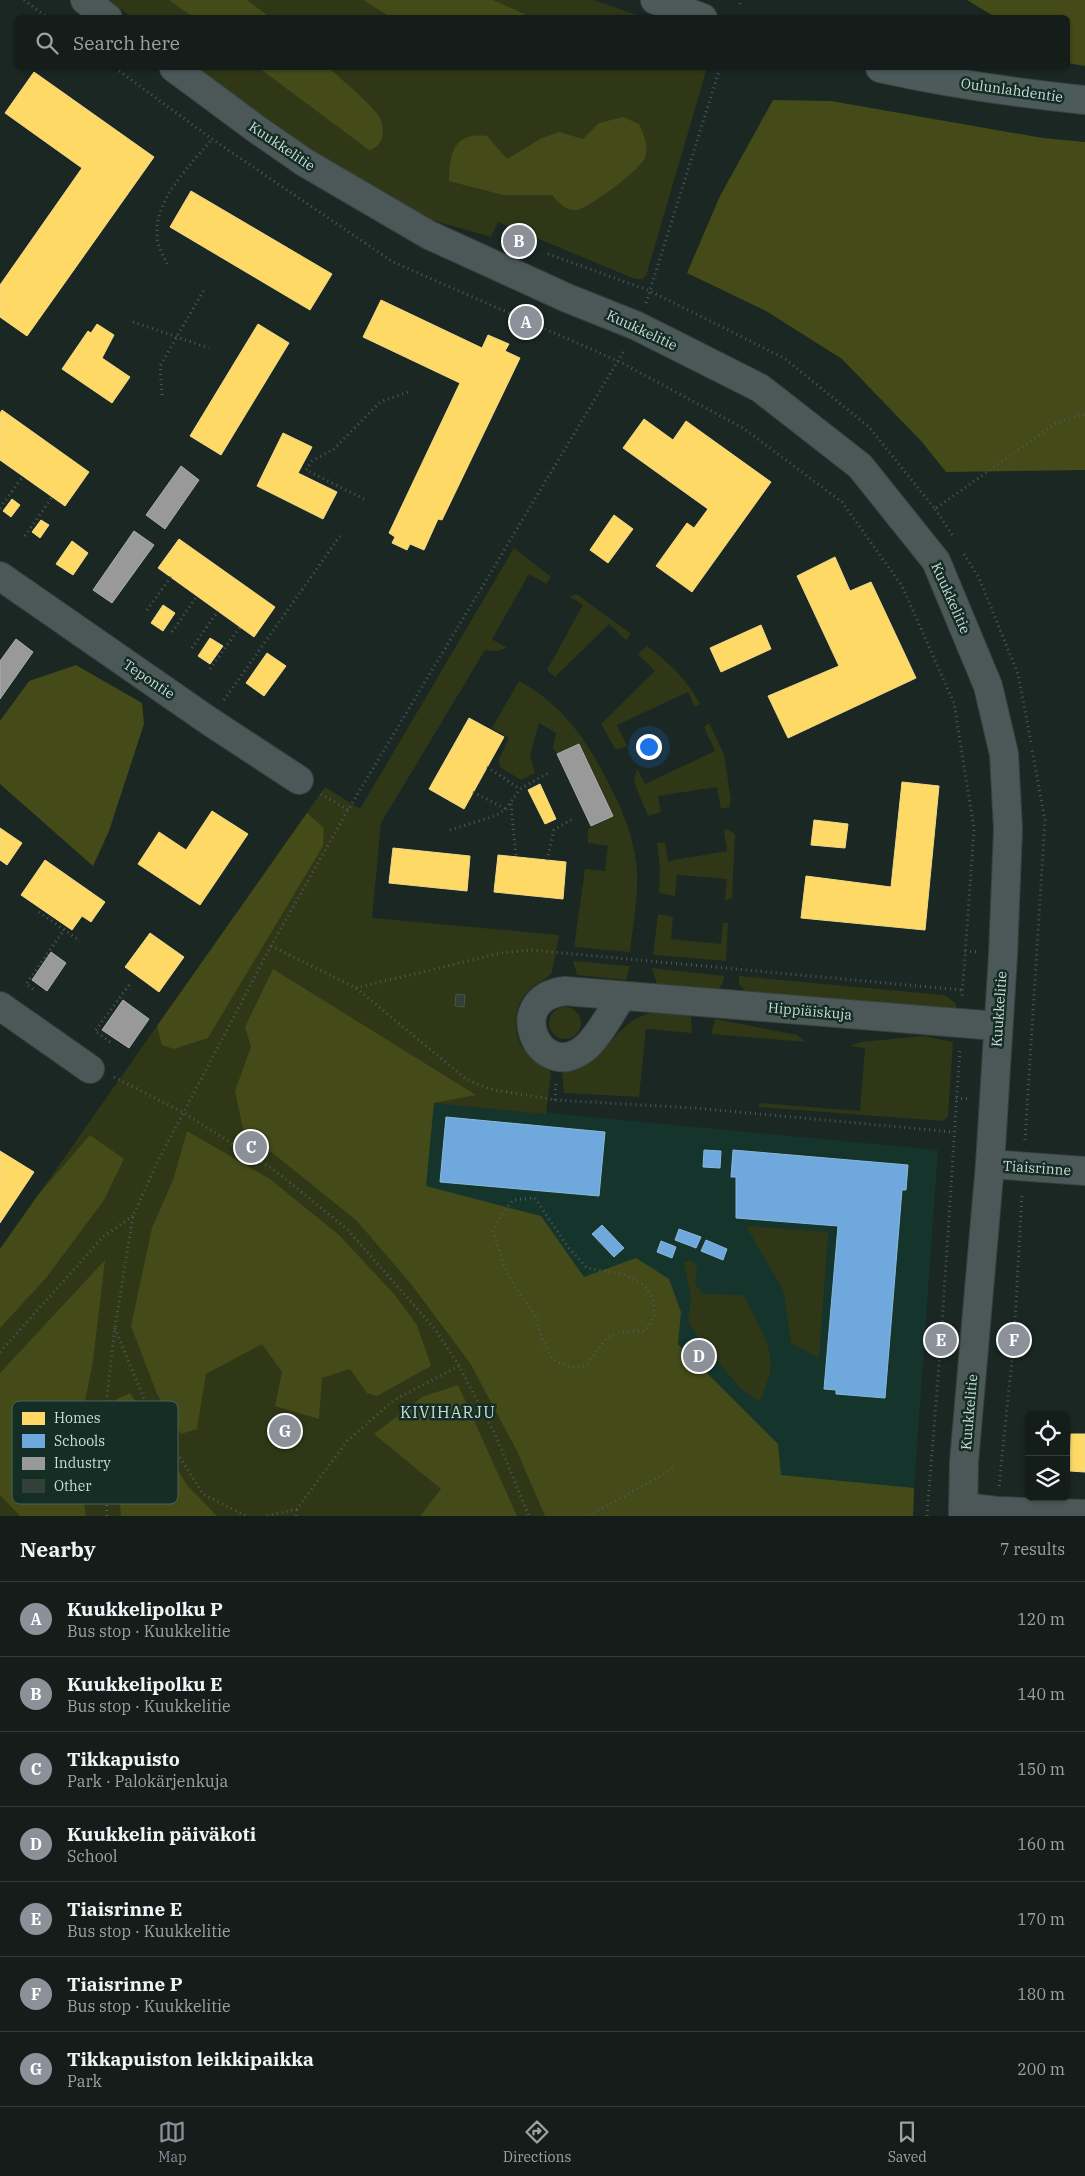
<!DOCTYPE html>
<meta charset="utf-8">
<style>
:root{--surface:#141d1a;--page:#212a27;--text:#f1f3f6;--muted:#9da2a2;--line:#333b39;--accent:#8c9099}
body{margin:0;font-family:"IBM Plex Serif",serif;background:var(--page);color:var(--text)}
.controls{position:absolute;right:15px;bottom:15px;display:grid;overflow:hidden;border-radius:8px;box-shadow:0 1px 4px #0004}
.controls button{width:45px;height:45px;display:grid;place-items:center;padding:0;border:0;border-bottom:1px solid var(--line);background:var(--surface);color:var(--text);font:25px sans-serif}
.you{position:absolute;left:648px;top:746px;width:18px;height:18px;margin:-12px;border:4px solid #fff;border-radius:50%;background:#1a73e8;box-shadow:0 0 0 8px #1a73e833}
.badge{display:grid;place-items:center;width:32px;height:32px;border-radius:50%;background:var(--accent);color:#fff;font-size:16px;font-weight:700}
.pin{position:absolute;translate:-50% -50%;border:2px solid #fff;box-shadow:0 1px 5px #0006}
.list{margin:0;padding:0;list-style:none}
h2{display:flex;justify-content:space-between;align-items:center;height:65px;margin:0;padding:0 20px;font-size:21px}
h2 small{font-size:16px;font-weight:400;color:var(--muted)}
.list li{display:grid;grid-template-columns:32px 1fr auto;gap:15px;align-items:center;box-sizing:border-box;height:75px;padding:0 20px;border-top:1px solid var(--line)}
.list b{display:block;font-size:19px;white-space:nowrap}
.list p{margin:0;font-size:16px;white-space:nowrap;color:var(--muted)}
.list em{font-size:16px;font-style:normal;color:var(--muted)}
.icon{flex:none;width:28px;height:28px;fill:none;stroke:currentColor;stroke-width:2;stroke-linecap:round;stroke-linejoin:round}
.map{position:relative;flex:none;width:1085px;height:1516px;overflow:hidden}
.search{position:absolute;background:var(--surface);box-shadow:0 1px 4px #0004;left:15px;right:15px;top:15px;height:55px;display:flex;align-items:center;gap:12px;box-sizing:border-box;padding:0 18px;border-radius:8px;color:var(--muted);font-size:19px}
.sheet{height:590px;background:var(--surface)}
nav{display:flex;justify-content:space-around;align-items:center;box-sizing:border-box;height:70px;border-top:1px solid var(--line);background:var(--surface);font-size:14px;color:var(--muted)}
nav a{display:grid;justify-items:center;gap:2px}
nav .on{color:var(--accent)}
.map>svg:first-child{display:block}
.built{fill:#15352c}
.green{fill:#303716}
.forest{fill:#444a18}
.homes{fill:#ffd966;stroke:#f0da88}
.schools{fill:#6fa8dc;stroke:#8bb8da}
.industry{fill:#999;stroke:#a9adab}
.building{fill:#324037;stroke:#4a534e}
.lines{fill:none;stroke-linecap:round;stroke-linejoin:round}
.minor-casing{stroke:#37433f;stroke-width:30}
.tertiary-casing{stroke:#37433f;stroke-width:30}
.secondary-casing{stroke:#37433f;stroke-width:30}
.path{stroke:#505959;stroke-width:3;stroke-dasharray:1 4;stroke-linecap:butt}
.minor{stroke:#4c5858;stroke-width:28}
.tertiary{stroke:#4c5858;stroke-width:28}
.secondary{stroke:#4c5a5a;stroke-width:28}
.labels{text-anchor:middle;stroke-width:5;stroke-linejoin:round;paint-order:stroke}
.street-label{font-size:14px;fill:#cddcd6;stroke:#142d25}
.quarter-label{font-size:16px;letter-spacing:1px;fill:#cddcd6;stroke:#142d25}
.key{fill:#142d25;stroke:#4c625a;stroke-width:1}
.key-label{font-size:14px;fill:#cddcd6}
</style>
<div class="map">
<svg width="1085" height="1516" viewBox="0 0 1085 1516">
<rect width="100%" height="100%" fill="#1a2723"/>
<path class="built" d="M 434,1102 L 938,1150 L 914,1488 L 533,1452 L 418,1260 Z"/>
<path class="green" d="M 109,0 L 594,0 L 642,17 L 132,18 Z
M 197,68 L 707,68 L 646,276 L 642,279 L 635,279 L 498,222 L 491,237 L 432,220 L 374,187 L 309,148 Z
M 514,548 L 551,577 L 546,584 L 529,574 L 492,639 L 507,648 L 497,651 L 485,650 L 381,823 L 372,918 L 559,935 L 552,972 C 548,980 537,982 531,988 C 514,1002 511,1030 523,1048 C 530,1059 548,1066 551,1073 L 546,1114 L 434,1103 L 418,1260 L 533,1452 L 914,1488 L 913,1516 L 0,1516 L 0,1249 L 325,787 L 360,809 Z
M 574,595 L 578,595 L 631,634 L 626,640 L 609,624 L 555,677 L 547,670 L 583,605 L 570,597 Z
M 647,646 C 671,665 685,677 700,704 L 695,707 L 688,692 L 617,725 L 627,746 L 616,750 L 601,724 L 655,671 L 638,654 Z
M 519,681 C 563,705 586,739 608,782 C 621,807 632,832 636,861 C 640,888 633,924 630,952 L 574,947 L 585,869 L 605,871 L 608,846 L 588,843 L 588,829 L 613,816 L 579,744 L 557,754 L 553,748 L 556,733 L 539,723 L 530,756 L 535,773 L 521,780 L 500,767 L 499,759 L 509,738 L 492,728 Z
M 709,723 L 724,754 L 731,801 L 729,807 L 721,809 L 717,787 L 658,796 L 661,812 L 648,816 L 634,782 L 637,769 L 645,784 L 715,751 L 704,727 Z
M 727,829 L 735,834 L 732,898 L 725,901 L 727,879 L 677,875 L 675,896 L 659,893 L 660,869 L 657,843 L 665,842 L 668,861 L 727,851 L 724,830 Z
M 658,914 L 673,917 L 671,939 L 721,944 L 723,923 L 728,923 L 726,961 L 653,955 Z
M 573,961 L 630,966 L 626,980 L 577,975 Z
M 652,968 L 724,976 L 723,982 L 719,989 L 657,984 Z
M 739,976 L 944,995 L 956,1003 L 956,1008 L 945,1010 L 746,992 L 739,984 Z
M549 1023a16 16 0 1 1 32 0a16 16 0 1 1-32 0Z
M 655,1012 L 691,1015 L 692,1033 L 646,1029 L 639,1097 L 564,1093 L 562,1075 L 564,1072 C 611,1064 611,1020 655,1012 Z
M 715,1019 L 797,1035 L 806,1042 L 711,1034 Z
M 924,1036 L 953,1042 L 948,1116 L 943,1121 L 759,1107 L 759,1103 L 860,1111 L 865,1048 L 850,1046 L 861,1042 Z
M 746,1226 L 828,1232 L 819,1358 L 791,1343 L 784,1292 Z
M 692,1261 L 697,1268 L 695,1284 L 703,1294 L 743,1295 C 755,1318 774,1345 770,1372 C 768,1382 763,1392 760,1402 L 741,1389 L 699,1339 L 688,1321 L 691,1298 L 684,1262 Z"/>
<path class="forest" d="M 169,0 L 247,0 L 270,17 L 193,17 Z
M 363,0 L 493,0 L 531,17 L 404,17 L 389,16 Z
M 967,0 L 1085,0 L 1085,66 L 1068,63 L 1068,18 L 995,17 Z
M 259,68 L 329,68 C 342,80 368,101 378,115 C 386,127 385,147 369,150 Z
M 773,100 L 831,101 L 1043,138 L 1085,142 L 1085,470 L 946,472 L 922,442 L 842,359 L 766,311 L 687,273 L 720,196 Z
M 623,117 L 639,124 C 644,135 649,147 645,158 C 640,170 589,208 577,210 C 565,211 559,203 552,195 L 503,195 L 449,181 C 450,153 453,132 487,136 L 507,159 L 540,139 L 559,132 L 583,139 L 599,123 Z
M 76,665 L 142,703 L 144,724 L 109,831 L 93,866 L 0,784 L 0,721 L 29,681 Z
M 307,813 L 324,828 L 323,846 L 208,1038 L 174,1049 L 162,1045 L 157,1026 Z
M 273,969 L 476,1095 L 434,1103 L 426,1186 L 541,1216 L 584,1277 L 636,1258 L 669,1279 L 681,1312 L 678,1344 L 778,1444 L 781,1475 L 914,1488 L 913,1516 L 545,1516 L 517,1451 L 470,1363 L 411,1284 L 357,1221 L 243,1129 L 235,1091 L 251,1047 L 245,1027 Z
M 187,1131 L 270,1179 L 339,1235 L 394,1294 L 417,1325 L 431,1366 L 377,1396 L 367,1393 L 350,1369 L 322,1378 L 319,1419 L 275,1406 L 282,1372 L 262,1344 L 206,1374 L 197,1429 L 181,1434 L 157,1394 L 131,1326 L 152,1228 L 173,1180 Z
M 90,1135 L 124,1159 L 104,1200 L 46,1278 L 0,1328 L 0,1249 L 38,1195 Z
M 105,1260 L 93,1361 L 76,1447 L 86,1516 L 20,1516 L 0,1495 L 0,1373 Z
M 458,1385 L 517,1516 L 420,1516 L 441,1489 L 374,1434 L 422,1397 Z
M 130,1393 L 187,1485 L 217,1516 L 121,1516 L 114,1436 L 117,1399 Z"/>
<path class="homes" d="M 34,72 L 154,157 L 27,336 L 0,317 L 0,285 L 82,168 L 5,113 Z
M 191,191 L 332,274 L 310,310 L 170,227 Z
M 381,300 L 482,348 L 488,335 L 509,344 L 505,351 L 520,358 L 442,520 L 438,519 L 424,550 L 410,544 L 407,550 L 392,543 L 395,537 L 389,533 L 460,383 L 363,337 Z
M 97,324 L 114,335 L 102,358 L 130,377 L 112,403 L 62,369 L 88,331 L 91,333 Z
M 258,324 L 289,343 L 221,455 L 190,436 Z
M 2,410 L 89,472 L 65,506 L 0,460 L 0,413 Z
M 644,419 L 673,440 L 686,421 L 771,482 L 692,592 L 656,566 L 687,523 L 694,528 L 708,509 L 623,448 Z
M 283,433 L 312,447 L 298,473 L 337,492 L 323,519 L 257,486 Z
M 12,499 L 20,505 L 11,517 L 3,511 Z
M 614,515 L 633,529 L 608,563 L 590,550 Z
M 41,520 L 49,525 L 40,538 L 32,532 Z
M 179,539 L 275,607 L 254,637 L 158,568 Z
M 72,541 L 88,553 L 73,575 L 56,564 Z
M 835,557 L 850,591 L 871,582 L 916,678 L 788,738 L 768,696 L 839,666 L 797,576 Z
M 163,605 L 175,613 L 163,631 L 151,623 Z
M 761,625 L 771,649 L 721,672 L 710,648 Z
M 210,638 L 223,646 L 210,664 L 198,656 Z
M 267,653 L 286,666 L 264,696 L 246,683 Z
M 469,718 L 504,737 L 464,809 L 429,789 Z
M 902,782 L 939,786 L 925,930 L 801,918 L 806,876 L 891,887 Z
M 540,784 L 556,819 L 545,824 L 528,790 Z
M 212,811 L 248,834 L 200,905 L 138,864 L 159,832 L 186,850 Z
M 814,820 L 848,824 L 845,848 L 811,845 Z
M 0,828 L 22,843 L 7,865 L 0,860 Z
M 393,848 L 470,856 L 467,891 L 389,883 Z
M 498,855 L 566,862 L 563,899 L 494,892 Z
M 45,860 L 105,902 L 91,922 L 82,916 L 72,930 L 21,895 Z
M 150,933 L 184,957 L 159,992 L 125,967 Z
M 0,1151 L 34,1172 L 0,1223 Z
M 1071,1434 L 1085,1434 L 1085,1472 L 1070,1471 Z"/>
<path class="schools" d="M 446,1117 L 605,1132 L 599,1196 L 440,1182 Z
M 704,1150 L 721,1151 L 720,1168 L 703,1167 Z
M 733,1150 L 908,1165 L 906,1190 L 902,1190 L 885,1398 L 836,1394 L 836,1390 L 824,1389 L 838,1226 L 736,1218 L 736,1177 L 731,1177 Z
M 602,1225 L 624,1248 L 614,1257 L 592,1234 Z
M 679,1229 L 701,1237 L 696,1248 L 675,1240 Z
M 706,1240 L 727,1249 L 723,1260 L 701,1251 Z
M 661,1241 L 676,1247 L 672,1258 L 657,1252 Z"/>
<path class="industry" d="M 181,466 L 199,480 L 165,529 L 146,515 Z
M 134,531 L 154,545 L 112,603 L 93,590 Z
M 16,639 L 33,652 L 0,699 L 0,661 Z
M 579,744 L 613,816 L 591,826 L 557,754 Z
M 51,952 L 66,963 L 47,991 L 32,980 Z
M 123,1000 L 149,1019 L 129,1048 L 102,1030 Z"/>
<path class="building" d="M 456,994 L 465,995 L 464,1007 L 455,1006 Z"/>
<g class="lines">
<defs>
<path id="minor" d="M 0,576 L 209,721 L 299,780
M 622,996 C 612,1011 596,1042 581,1051 C 538,1080 503,998 565,991 L 997,1026
M 0,1006 L 90,1069
M 990,1164 L 1085,1171
M 963,1507 L 997,1511 L 1085,1514"/>
<path id="tertiary" d="M 85,0 L 108,18
M 174,68 L 255,128 L 304,162 L 429,235 L 567,298 L 637,326 L 760,388 L 860,466 L 936,561 L 988,686 L 1004,754 L 1008,829 L 1003,955 L 990,1164 L 964,1462 L 963,1516"/>
<path id="secondary" d="M 655,0 L 703,18
M 880,68 C 947,83 1016,93 1085,100"/>
</defs>
<use href="#minor" class="minor-casing"/>
<use href="#tertiary" class="tertiary-casing"/>
<use href="#secondary" class="secondary-casing"/>
<path class="path" d="M 24,0 L 48,18
M 740,4 L 741,0
M 115,68 L 212,139 L 393,262 L 618,361 L 743,428 L 842,502 L 902,586 L 954,703 L 974,829 L 962,997
M 548,254 L 650,291 L 784,358 L 869,427 L 935,509 L 1056,423 L 1085,414
M 167,264 C 163,255 157,245 157,235 C 155,198 191,165 212,139
M 646,303 L 720,68
M 133,322 L 209,348
M 162,395 L 160,366 L 205,288
M 364,499 L 306,470 L 312,461 L 334,449 L 380,402 L 411,391
M 0,508 L 23,476
M 935,509 L 953,536
M 25,536 L 52,497
M 964,554 L 979,578 L 1018,674 L 1031,742
M 147,610 L 171,577
M 172,632 L 197,596
M 192,648 L 218,611
M 210,669 L 240,627
M 224,700 L 340,536
M 487,767 L 520,789
M 473,792 L 506,809
M 321,794 L 348,810
M 511,804 L 516,857
M 450,830 L 495,816 L 506,809 L 520,789 L 550,772
M 547,860 L 554,830 L 572,819
M 39,912 L 80,941
M 271,946 L 356,988 L 466,1079 L 489,1089 L 555,1100 L 695,1108 L 953,1132
M 965,951 L 977,952
M 356,988 L 501,953 L 531,950 L 962,990
M 33,989 L 26,984 L 64,930
M 110,1042 L 95,1031 L 130,984
M 114,1077 L 184,1113 L 277,1172 L 347,1229 L 435,1329 L 459,1366 L 495,1434 L 529,1516
M 956,1098 L 968,1099
M 555,1100 L 556,1081
M 1025,1140 L 1045,820 L 1032,750
M 535,1198 L 568,1247 L 587,1268 L 622,1274 L 644,1285 L 654,1301 L 654,1317 L 645,1331 L 621,1332 L 608,1337 L 585,1366 L 570,1367 L 552,1359 L 543,1341 L 535,1315 L 515,1287 L 504,1265 L 493,1231 L 501,1215 L 513,1200 Z
M 115,1328 L 146,1404 L 203,1494 L 246,1516
M 0,1352 L 104,1236 L 133,1216
M 999,1486 L 1014,1340 L 1022,1194
M 107,1516 L 103,1431 L 115,1327 L 133,1216 L 158,1161 L 271,946 L 348,810 L 625,349
M 267,1516 L 297,1509 L 347,1441 L 394,1400 L 459,1366
M 296,1516 L 297,1509
M 589,1516 L 674,1468
M 927,1516 L 941,1340 L 960,1048"/>
<use href="#minor" class="minor"/>
<use href="#tertiary" class="tertiary"/>
<use href="#secondary" class="secondary"/>
</g>
<g class="labels">
<g class="street-label">
<text transform="translate(1012 90) rotate(8)" y="5">Oulunlahdentie</text>
<text transform="translate(282 146) rotate(34)" y="5">Kuukkelitie</text>
<text transform="translate(642 330) rotate(25)" y="5">Kuukkelitie</text>
<text transform="translate(951 598) rotate(66)" y="5">Kuukkelitie</text>
<text transform="translate(149 679) rotate(34)" y="5">Tepontie</text>
<text transform="translate(999 1009) rotate(-86)" y="5">Kuukkelitie</text>
<text transform="translate(810 1011) rotate(5)" y="5">Hippiäiskuja</text>
<text transform="translate(1037 1168) rotate(4)" y="5">Tiaisrinne</text>
<text transform="translate(969 1412) rotate(-85)" y="5">Kuukkelitie</text>
</g>
<g class="quarter-label">
<text x="448" y="1418">KIVIHARJU</text>
</g>
</g>
<rect x="12" y="1401" width="166" height="103" rx="8" class="key"/>
<rect x="22" y="1412" width="23" height="13" fill="#ffd966"/>
<rect x="22" y="1434" width="23" height="14" fill="#6fa8dc"/>
<rect x="22" y="1457" width="23" height="13" fill="#999"/>
<rect x="22" y="1479" width="23" height="14" fill="#324037"/>
<g class="key-label">
<text x="54" y="1423">Homes</text>
<text x="54" y="1446">Schools</text>
<text x="54" y="1468">Industry</text>
<text x="54" y="1491">Other</text>
</g>
</svg>
<div class="controls">
<button><svg class="icon" aria-label="locate" viewBox="0 0 24 24"><circle cx="12" cy="12" r="6"/><path d="M12 2v4M12 18v4M2 12h4M18 12h4"/></svg></button>
<button><svg class="icon" aria-label="layers" viewBox="0 0 24 24"><path d="M12 4l9 5-9 5-9-5zM3 14l9 5 9-5"/></svg></button>
</div>
<div class="you"></div>
<div class="pin badge" style="left:526px;top:322px">A</div>
<div class="pin badge" style="left:519px;top:241px">B</div>
<div class="pin badge" style="left:251px;top:1147px">C</div>
<div class="pin badge" style="left:699px;top:1356px">D</div>
<div class="pin badge" style="left:941px;top:1340px">E</div>
<div class="pin badge" style="left:1014px;top:1340px">F</div>
<div class="pin badge" style="left:285px;top:1431px">G</div>
<div class="search"><svg class="icon" aria-label="search" viewBox="0 0 24 24"><circle cx="10" cy="10" r="6"/><path d="M15 15l6 6"/></svg>Search here</div>
</div>
<section class="sheet">
<h2>Nearby<small>7 results</small></h2>
<ul class="list">
<li><span class="badge">A</span><div><b>Kuukkelipolku P</b><p>Bus stop · Kuukkelitie</p></div><em>120 m</em></li>
<li><span class="badge">B</span><div><b>Kuukkelipolku E</b><p>Bus stop · Kuukkelitie</p></div><em>140 m</em></li>
<li><span class="badge">C</span><div><b>Tikkapuisto</b><p>Park · Palokärjenkuja</p></div><em>150 m</em></li>
<li><span class="badge">D</span><div><b>Kuukkelin päiväkoti</b><p>School</p></div><em>160 m</em></li>
<li><span class="badge">E</span><div><b>Tiaisrinne E</b><p>Bus stop · Kuukkelitie</p></div><em>170 m</em></li>
<li><span class="badge">F</span><div><b>Tiaisrinne P</b><p>Bus stop · Kuukkelitie</p></div><em>180 m</em></li>
<li><span class="badge">G</span><div><b>Tikkapuiston leikkipaikka</b><p>Park</p></div><em>200 m</em></li>
</ul>
</section>
<nav>
<a class="on"><svg class="icon" aria-label="map" viewBox="0 0 24 24"><path d="M3 6l6-2 6 2 6-2v14l-6 2-6-2-6 2zM9 4v14M15 6v14"/></svg>Map</a>
<a><svg class="icon" aria-label="directions" viewBox="0 0 24 24"><path d="M12 3l9 9-9 9-9-9zM9 14v-3h6M13 9l2 2-2 2"/></svg>Directions</a>
<a><svg class="icon" aria-label="saved" viewBox="0 0 24 24"><path d="M7 4h10v16l-5-4-5 4z"/></svg>Saved</a>
</nav>
